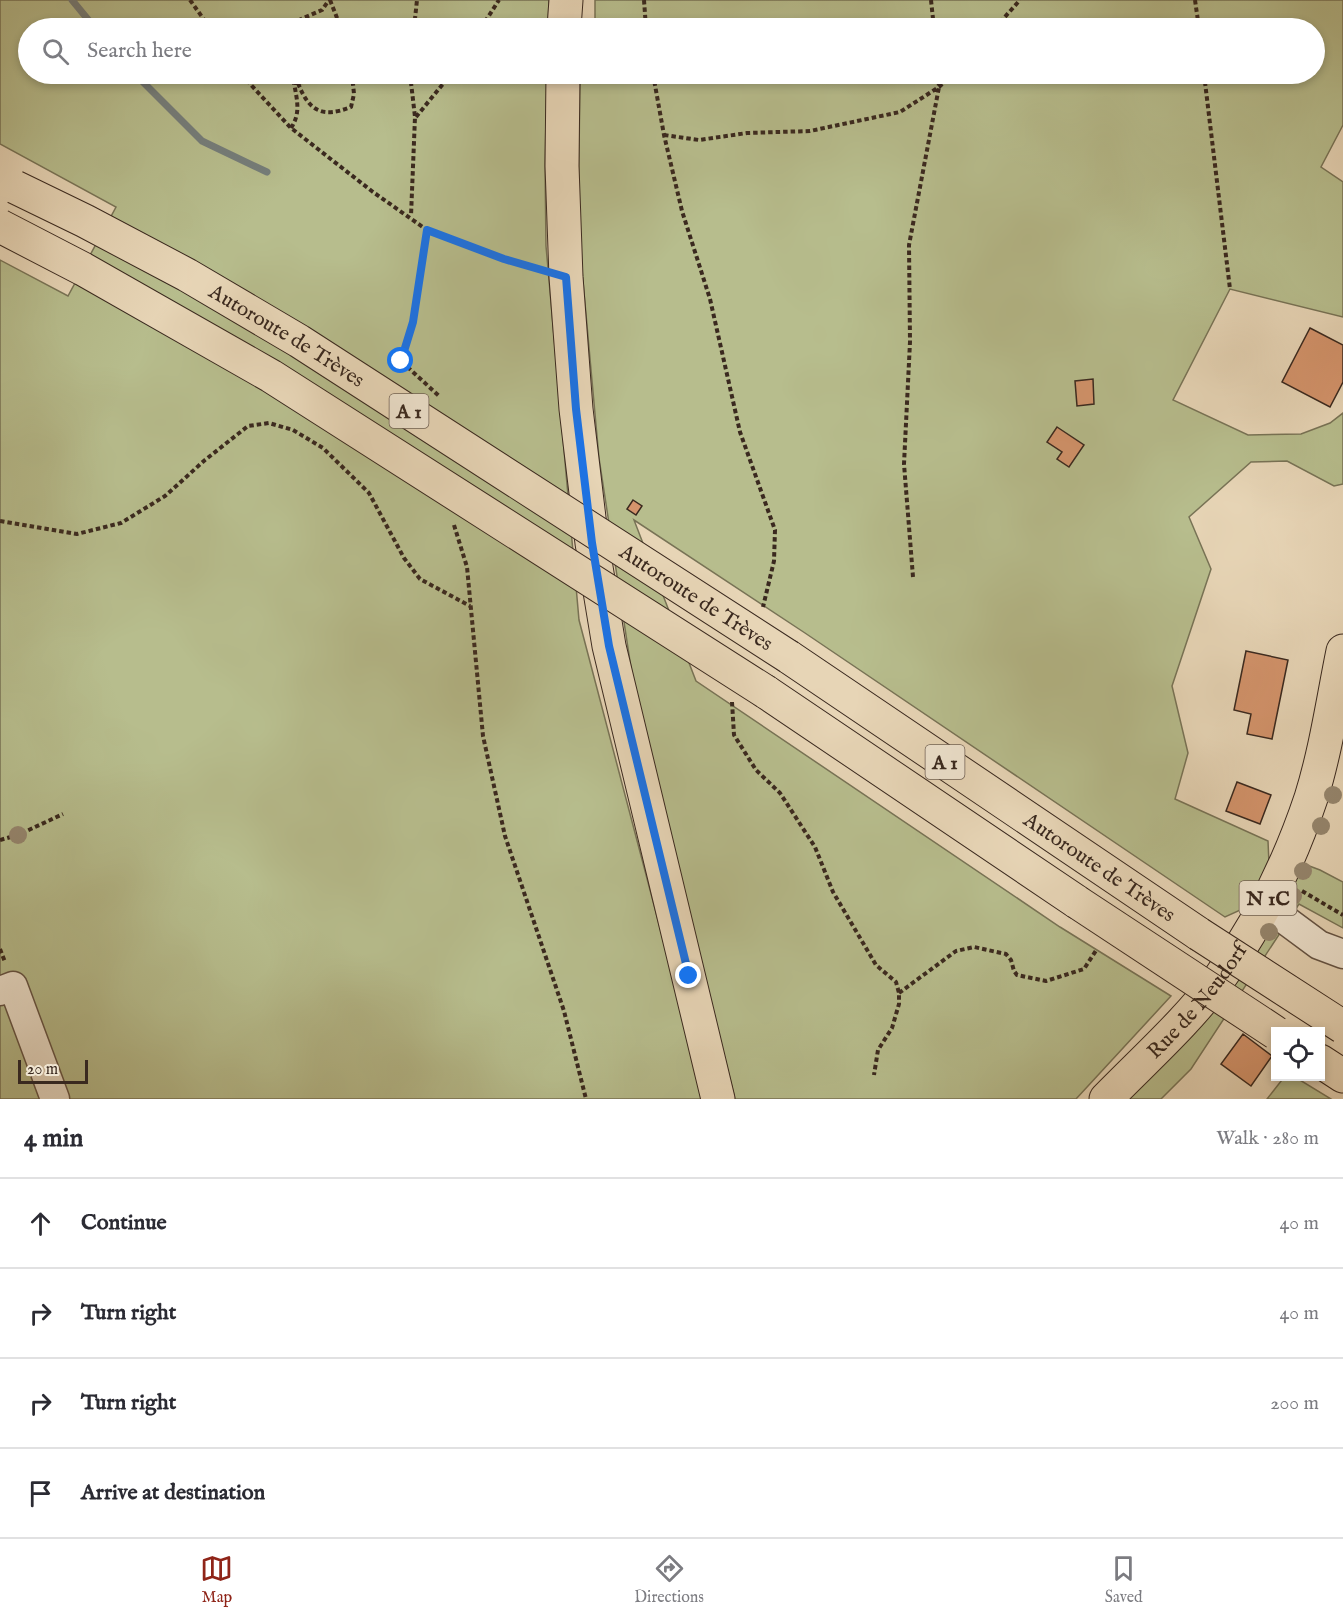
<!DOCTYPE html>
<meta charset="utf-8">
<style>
:root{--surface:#fff;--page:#f2f2f3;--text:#2b2b33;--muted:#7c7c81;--line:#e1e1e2;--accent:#8f2418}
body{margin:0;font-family:"IM FELL English",serif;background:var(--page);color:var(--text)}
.controls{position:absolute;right:18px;bottom:18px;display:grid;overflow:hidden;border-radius:0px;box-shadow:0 3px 9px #0003}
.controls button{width:54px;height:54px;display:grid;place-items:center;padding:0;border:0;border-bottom:2px solid var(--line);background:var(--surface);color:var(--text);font:30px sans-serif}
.scale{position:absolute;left:18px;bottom:15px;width:70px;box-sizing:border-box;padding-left:6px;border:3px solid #3a291f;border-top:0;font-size:16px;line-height:21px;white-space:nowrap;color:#3a291f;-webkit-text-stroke:4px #efe4d0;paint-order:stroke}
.stop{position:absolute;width:18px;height:18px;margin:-14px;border:4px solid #1a73e8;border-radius:50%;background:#fff}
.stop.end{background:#1a73e8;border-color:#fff;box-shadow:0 2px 6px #0008}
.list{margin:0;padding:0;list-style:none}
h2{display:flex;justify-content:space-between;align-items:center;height:78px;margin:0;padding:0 24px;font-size:26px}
h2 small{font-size:20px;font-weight:400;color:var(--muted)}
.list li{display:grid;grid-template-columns:39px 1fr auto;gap:18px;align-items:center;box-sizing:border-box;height:90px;padding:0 24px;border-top:2px solid var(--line)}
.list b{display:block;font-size:22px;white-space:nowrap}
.list em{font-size:20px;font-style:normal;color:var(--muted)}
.icon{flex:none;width:33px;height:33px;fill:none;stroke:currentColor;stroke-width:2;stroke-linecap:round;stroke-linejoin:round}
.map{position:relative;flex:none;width:1343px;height:1099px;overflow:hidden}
.search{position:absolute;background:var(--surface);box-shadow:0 3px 9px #0003;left:18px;right:18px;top:18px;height:66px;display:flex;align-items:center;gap:15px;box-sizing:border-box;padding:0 21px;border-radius:33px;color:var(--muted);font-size:22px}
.sheet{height:438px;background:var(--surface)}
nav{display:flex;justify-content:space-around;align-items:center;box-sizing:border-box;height:84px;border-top:2px solid var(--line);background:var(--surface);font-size:16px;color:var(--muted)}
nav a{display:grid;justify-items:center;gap:3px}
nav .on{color:var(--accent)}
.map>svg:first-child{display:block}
.green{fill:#b7bd8d;stroke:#787356;stroke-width:1.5}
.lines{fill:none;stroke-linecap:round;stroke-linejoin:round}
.stream{stroke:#757e7b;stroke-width:7}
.building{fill:#d4946c;stroke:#3a291f;stroke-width:1.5}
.minor-casing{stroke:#655445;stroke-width:31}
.major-casing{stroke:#3a291f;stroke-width:35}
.highway-casing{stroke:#3a291f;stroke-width:35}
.path{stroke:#3a291f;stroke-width:4;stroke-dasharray:4.5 3;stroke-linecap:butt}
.minor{stroke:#efe4d0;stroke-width:28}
.major{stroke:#e7d5b6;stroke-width:33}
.highway{stroke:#e7d5b6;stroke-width:33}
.highway-bridge-casing{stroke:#3a291f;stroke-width:35;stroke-linecap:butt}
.highway-bridge{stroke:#e7d5b6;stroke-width:33}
.tree{fill:#96876f}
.route{stroke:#1a73e8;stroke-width:8}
.labels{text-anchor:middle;stroke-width:5;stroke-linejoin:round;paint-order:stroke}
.shield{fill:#efe4d0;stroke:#706154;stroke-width:1.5}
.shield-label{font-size:20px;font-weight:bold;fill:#3a291f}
.street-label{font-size:21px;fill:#3a291f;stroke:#efe4d0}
</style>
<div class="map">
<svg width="1343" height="1099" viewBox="0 0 1343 1099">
<rect width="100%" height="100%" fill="#e7d5b6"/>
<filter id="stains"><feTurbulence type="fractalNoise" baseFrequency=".00333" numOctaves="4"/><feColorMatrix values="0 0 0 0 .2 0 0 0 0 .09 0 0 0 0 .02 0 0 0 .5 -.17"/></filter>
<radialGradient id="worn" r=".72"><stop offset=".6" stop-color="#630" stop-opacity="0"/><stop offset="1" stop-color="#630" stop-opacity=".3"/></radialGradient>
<path class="green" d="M 0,0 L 549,0 L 548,28 L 28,28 L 28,74 L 547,74 L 545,164 L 546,246 L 579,620 L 705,1099 L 0,1099 L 0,260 L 68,296 L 116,207 L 0,144 Z
M 595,0 L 1343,0 L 1343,125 L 1321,167 L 1343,182 L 1343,317 L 1230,289 L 1173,400 L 1248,435 L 1301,434 L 1330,423 L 1343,413 L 1343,484 L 1334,486 L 1287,461 L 1251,462 L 1189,517 L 1211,569 L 1172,686 L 1188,753 L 1175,799 L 1268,841 L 1269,864 L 1247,907 L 1225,917 L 805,633 L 634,520 L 696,681 L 1060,927 L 1171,996 L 1076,1099 L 735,1099 L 637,707 L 599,458 L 578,226 L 580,80 L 583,74 L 1314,74 L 1314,28 L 595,28 Z
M 1288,858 L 1320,870 L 1343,882 L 1343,928 L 1299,904 L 1191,1069 L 1161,1099 L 1107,1099 L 1193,1010 Z
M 1285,1076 L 1295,1077 L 1331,1099 L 1267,1099 Z"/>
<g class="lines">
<path class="stream" d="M 72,0 L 95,28
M 135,74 L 202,141 L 267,172"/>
</g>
<path class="building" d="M 1310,328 L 1343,345 L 1343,382 L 1330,407 L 1282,382 Z
M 1093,379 L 1094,404 L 1077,406 L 1075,381 Z
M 1057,427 L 1084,445 L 1069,467 L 1057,459 L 1062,452 L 1047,442 Z
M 633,500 L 642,506 L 636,515 L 627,509 Z
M 1246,651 L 1288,660 L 1272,739 L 1247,734 L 1251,714 L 1234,710 Z
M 1237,782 L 1271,795 L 1260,824 L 1226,811 Z
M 1243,1034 L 1272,1056 L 1251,1086 L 1221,1064 Z"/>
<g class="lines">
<defs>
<path id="minor" d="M 1265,905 L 1319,945 L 1343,954
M 0,991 L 13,986 L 55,1099"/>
<g id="major">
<path d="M 564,28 L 566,0"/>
<path d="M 563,74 L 562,166 L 566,277 L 576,409 L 592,543 L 609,646 L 718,1099"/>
<path id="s1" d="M 1106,1099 C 1145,1059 1188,1021 1221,976 C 1260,922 1290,861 1311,798 C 1326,750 1333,700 1343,651"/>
</g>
<g id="highway">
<path id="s2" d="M 789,657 L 1199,934"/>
<path d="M 766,692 L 1077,902"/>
<path d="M 1320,1061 L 1343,1076"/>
</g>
</defs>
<use href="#minor" class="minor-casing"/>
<use href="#major" class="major-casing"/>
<use href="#highway" class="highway-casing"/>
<path class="path" d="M 190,0 L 210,28
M 330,0 L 341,28
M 644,0 L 646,28
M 931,0 L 934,28
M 1195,0 L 1199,28
M 296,28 L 299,20 L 322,10 L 329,0
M 414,28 L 417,0
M 481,28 L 499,0
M 995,28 L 1020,0
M 242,74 L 252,86 L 291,128 L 373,192 L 427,230 L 504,259 L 539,269
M 410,74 L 415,117 L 411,216
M 653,74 L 664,135 L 682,211 L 710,299 L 740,432 L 775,530 L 774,561 L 763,607
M 1204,74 L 1230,289
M 298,83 C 309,112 323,118 351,107 L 354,94 L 352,74
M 416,117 L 451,74
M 291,128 C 301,113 297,100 294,83 L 303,82 L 303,74
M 664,135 L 699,140 L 747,133 L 810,131 L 900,112 L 939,87 L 953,74
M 427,230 L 413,322 L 401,361 L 439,396
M 0,521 L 77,534 L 121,523 L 165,496 L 205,460 L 248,426 L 269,423 L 293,430 L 323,448 L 369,493 L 404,558 L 420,579 L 470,606
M 454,525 L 467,567 L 483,736 L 505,836 L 564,1011 L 586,1099
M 913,577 L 904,464 L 910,342 L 909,245 L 939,87 L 938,74
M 732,702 L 734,735 L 756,770 L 780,793 L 815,847 L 833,892 L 876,965 L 896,982 L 899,993 L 899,1004 L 892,1028 L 878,1050 L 874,1075
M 0,840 L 18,835 L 63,814
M 1302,891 L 1343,915
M 0,949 L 5,962
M 899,993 L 956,951 L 974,947 L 1006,954 L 1011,960 L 1014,971 L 1017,975 L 1046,981 L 1084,969 L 1097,949"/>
<use href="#minor" class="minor"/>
<use href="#major" class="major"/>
<use href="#highway" class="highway"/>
<defs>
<g id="highway-bridge">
<path id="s3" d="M 15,187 L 85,221 L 187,275 L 299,341 L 789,657"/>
<path d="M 0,226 L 83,269 L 271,376 L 766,692"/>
<path d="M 1077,902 L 1276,1033"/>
<path d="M 1199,934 L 1343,1027"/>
</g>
</defs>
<use href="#highway-bridge" class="highway-bridge-casing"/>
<use href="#highway-bridge" class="highway-bridge"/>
</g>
<g class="tree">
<circle cx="1333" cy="795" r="9"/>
<circle cx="1321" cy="826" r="9"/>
<circle cx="18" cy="835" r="9"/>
<circle cx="1303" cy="871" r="9"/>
<circle cx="1293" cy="896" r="9"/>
<circle cx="1269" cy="932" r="9"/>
</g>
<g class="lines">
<path class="route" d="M 401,361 L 413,322 L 427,230 L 504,259 L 566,277 L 576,409 L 592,543 L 609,646 L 689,976"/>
</g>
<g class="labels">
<g class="shield">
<rect x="389.5" y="394" width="39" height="34" rx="4.5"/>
<rect x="925.5" y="745" width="39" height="34" rx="4.5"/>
<rect x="1239.5" y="881" width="57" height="34" rx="4.5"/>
</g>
<g class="shield-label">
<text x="409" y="418">A 1</text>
<text x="945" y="769">A 1</text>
<text x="1268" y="905">N 1C</text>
</g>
<g class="street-label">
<text dy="7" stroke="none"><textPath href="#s3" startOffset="310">Autoroute de Trèves</textPath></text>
<text dy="7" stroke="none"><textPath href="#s3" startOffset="796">Autoroute de Trèves</textPath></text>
<text dy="7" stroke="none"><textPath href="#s2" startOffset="375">Autoroute de Trèves</textPath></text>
<text dy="7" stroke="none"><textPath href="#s1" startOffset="134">Rue de Neudorf</textPath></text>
</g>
</g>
<rect width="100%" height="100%" filter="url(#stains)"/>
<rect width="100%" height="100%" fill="url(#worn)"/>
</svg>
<div class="controls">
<button><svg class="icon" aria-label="locate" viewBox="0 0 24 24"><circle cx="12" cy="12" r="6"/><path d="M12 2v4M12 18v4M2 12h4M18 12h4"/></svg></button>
</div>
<div class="scale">20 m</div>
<div class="stop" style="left:401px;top:361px"></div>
<div class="stop end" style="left:689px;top:976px"></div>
<div class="search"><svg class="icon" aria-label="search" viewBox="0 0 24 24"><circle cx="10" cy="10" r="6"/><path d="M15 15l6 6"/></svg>Search here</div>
</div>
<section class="sheet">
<h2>4 min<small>Walk · 280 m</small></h2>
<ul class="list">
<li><svg class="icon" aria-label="ahead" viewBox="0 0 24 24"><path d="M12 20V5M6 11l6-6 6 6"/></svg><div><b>Continue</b></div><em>40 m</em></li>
<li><svg class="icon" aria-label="right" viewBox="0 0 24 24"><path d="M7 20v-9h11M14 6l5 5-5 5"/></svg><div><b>Turn right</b></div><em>40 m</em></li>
<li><svg class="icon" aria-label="right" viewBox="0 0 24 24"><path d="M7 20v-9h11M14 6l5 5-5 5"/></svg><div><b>Turn right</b></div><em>200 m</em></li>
<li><svg class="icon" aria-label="arrive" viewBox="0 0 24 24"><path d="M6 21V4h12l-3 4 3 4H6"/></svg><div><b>Arrive at destination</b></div></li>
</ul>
</section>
<nav>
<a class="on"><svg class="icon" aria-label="map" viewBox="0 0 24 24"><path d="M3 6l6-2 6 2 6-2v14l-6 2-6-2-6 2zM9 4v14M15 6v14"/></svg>Map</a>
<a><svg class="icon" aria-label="directions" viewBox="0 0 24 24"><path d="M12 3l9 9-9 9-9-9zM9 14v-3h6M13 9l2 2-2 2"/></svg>Directions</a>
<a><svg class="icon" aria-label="saved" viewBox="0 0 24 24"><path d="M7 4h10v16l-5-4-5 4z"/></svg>Saved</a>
</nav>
